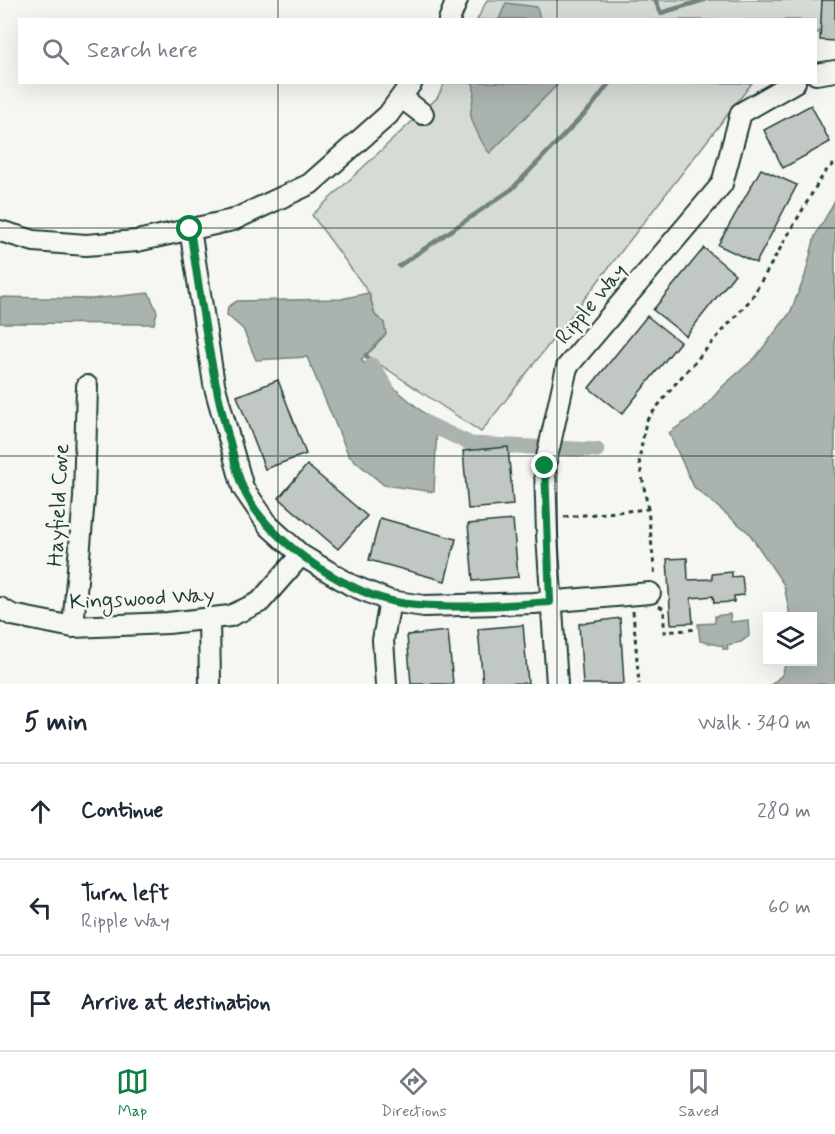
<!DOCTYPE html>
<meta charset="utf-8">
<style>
:root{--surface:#fff;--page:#f6f6f7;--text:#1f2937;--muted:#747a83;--line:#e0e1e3;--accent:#0b8043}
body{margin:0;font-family:Mynerve,sans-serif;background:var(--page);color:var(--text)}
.controls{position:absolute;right:18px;bottom:18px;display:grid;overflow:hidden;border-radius:0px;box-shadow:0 6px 24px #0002}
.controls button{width:54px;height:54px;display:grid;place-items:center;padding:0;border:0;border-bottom:2px solid var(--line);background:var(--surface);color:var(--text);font:30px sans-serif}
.stop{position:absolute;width:18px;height:18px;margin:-14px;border:4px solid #0b8043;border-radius:50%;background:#fff}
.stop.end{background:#0b8043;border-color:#fff;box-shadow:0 2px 6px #0008}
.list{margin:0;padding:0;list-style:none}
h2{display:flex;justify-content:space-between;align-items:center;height:78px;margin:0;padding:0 24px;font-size:26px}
h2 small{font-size:20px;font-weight:400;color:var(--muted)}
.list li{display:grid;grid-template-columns:39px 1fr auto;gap:18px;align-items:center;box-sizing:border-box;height:96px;padding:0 24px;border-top:2px solid var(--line)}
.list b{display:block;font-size:22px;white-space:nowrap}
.list p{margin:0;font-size:20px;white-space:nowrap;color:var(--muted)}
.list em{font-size:20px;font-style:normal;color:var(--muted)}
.icon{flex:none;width:33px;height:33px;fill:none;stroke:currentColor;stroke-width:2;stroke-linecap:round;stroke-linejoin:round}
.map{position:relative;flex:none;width:835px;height:684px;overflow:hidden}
.search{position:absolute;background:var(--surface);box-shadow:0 6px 24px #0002;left:18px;right:18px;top:18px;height:66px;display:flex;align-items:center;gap:15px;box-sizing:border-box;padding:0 21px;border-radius:0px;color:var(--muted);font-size:22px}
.sheet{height:366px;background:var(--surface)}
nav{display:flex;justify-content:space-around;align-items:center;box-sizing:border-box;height:84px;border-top:2px solid var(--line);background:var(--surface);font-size:16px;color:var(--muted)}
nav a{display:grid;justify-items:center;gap:3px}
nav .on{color:var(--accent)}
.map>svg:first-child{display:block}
.green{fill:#d6dbd6;stroke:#7a8c85;stroke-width:1.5}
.water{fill:#aab3ae;stroke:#72847d;stroke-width:1.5}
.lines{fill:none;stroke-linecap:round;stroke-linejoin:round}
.stream{stroke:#72847d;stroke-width:4.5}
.canal{stroke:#aab3ae;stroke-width:15}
.building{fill:#c1c8c3;stroke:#1f3d34;stroke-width:1.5}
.minor-casing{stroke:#1f3d34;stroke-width:24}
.path{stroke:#1f3d34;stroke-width:3;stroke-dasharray:4.5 4.5;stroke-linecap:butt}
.minor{stroke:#f6f6f2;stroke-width:20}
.route{stroke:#0b8043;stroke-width:8}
.grid{fill:none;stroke:#1f3d34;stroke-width:1.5;stroke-opacity:0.55}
.labels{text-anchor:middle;stroke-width:5;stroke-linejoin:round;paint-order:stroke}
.street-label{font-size:22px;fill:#1f3d34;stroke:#f6f6f2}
</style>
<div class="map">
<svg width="835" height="684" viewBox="0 0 835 684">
<rect width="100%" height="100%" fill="#f6f6f2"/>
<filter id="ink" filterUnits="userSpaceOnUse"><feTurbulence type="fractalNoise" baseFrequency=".0167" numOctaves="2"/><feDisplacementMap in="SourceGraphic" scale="12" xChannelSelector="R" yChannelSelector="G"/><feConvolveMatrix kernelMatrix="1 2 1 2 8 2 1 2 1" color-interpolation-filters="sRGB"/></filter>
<g filter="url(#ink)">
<path class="green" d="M 487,0 L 835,0 L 835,22 L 816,34 L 816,20 L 477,20 Z
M 445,83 L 752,83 L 481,432 L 366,355 L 375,347 L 384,323 L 375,315 L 369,293 L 312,215 L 437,98 Z"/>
<path class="water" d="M 506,3 L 537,7 L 540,19 L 499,19 Z
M 473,83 L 473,82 L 559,83 L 490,153 C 485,150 472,123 471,116 C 469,105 477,97 473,83 Z
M 835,201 L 835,684 L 772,684 L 782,675 L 786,662 L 812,662 L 812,616 L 790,616 L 784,585 L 749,533 L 694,487 L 669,433 L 703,409 L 723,386 L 755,358 L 790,313 L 805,276 L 815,236 Z
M 149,293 L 157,312 L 154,324 L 0,323 L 0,297 L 91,299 Z
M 369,293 L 375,315 L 384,323 L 386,334 L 361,360 L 437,424 L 434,492 L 384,485 L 349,456 L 307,357 L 256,360 L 243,329 L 227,315 L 228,307 L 237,301 L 341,299 Z
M 730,614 L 731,622 L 748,620 L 749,636 L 741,642 L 727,645 L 728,649 L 723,649 L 723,646 L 700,641 L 698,624 L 715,623 L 715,616 Z"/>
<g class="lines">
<path class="stream" d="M 655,0 L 661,13 L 704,0
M 399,266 L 512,189 L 592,106 L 610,82
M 366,355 L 372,365"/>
<path class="canal" d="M 372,365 L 388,390
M 418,419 L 471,444 L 597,450"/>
</g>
<path class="building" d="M 822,0 L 835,0 L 835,41 L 820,40 Z
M 811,105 L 830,142 L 783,168 L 764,130 Z
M 761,169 L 797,185 L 756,263 L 718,245 Z
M 704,248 L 735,274 L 686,336 L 653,310 Z
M 647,316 L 680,342 L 622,414 L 589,388 Z
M 278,380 L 306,454 L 265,469 L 237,396 Z
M 508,447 L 513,505 L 468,509 L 463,451 Z
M 307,465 L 367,516 L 338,549 L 279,498 Z
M 380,518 L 456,539 L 445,581 L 369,560 Z
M 513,520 L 518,577 L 473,581 L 468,524 Z
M 687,558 L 688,580 L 712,579 L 712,574 L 732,572 L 732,577 L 742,576 L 744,595 L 734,596 L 734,602 L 714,603 L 713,596 L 691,598 L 693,623 L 671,624 L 667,559 Z
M 620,618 L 624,684 L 583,684 L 579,624 Z
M 523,625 L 528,683 L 483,684 L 478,629 Z
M 448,631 L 453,684 L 411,684 L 407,635 Z"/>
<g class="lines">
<defs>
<path id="minor" d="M 449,20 L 457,0
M 816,74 L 835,71
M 401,97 L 423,114
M 190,229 L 214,384 L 243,488 L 269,526 L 301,555 L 351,585 L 390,601 L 424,606 L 534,603 L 650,593
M 0,231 L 34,241 L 86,245 L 137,241 L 233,220 L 310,184 L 388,115 L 412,82
M 0,608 L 12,615 L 73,627 L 168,623 L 230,616 L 260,602 L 301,555
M 209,618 L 210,684
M 73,627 L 84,498 L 87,386
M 386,684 L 383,640 L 390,601
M 557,684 L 547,535 L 545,466 L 567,367 L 722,184 L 741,113 L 795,82"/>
</defs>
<use href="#minor" class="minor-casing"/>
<path class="path" d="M 648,509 L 639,460 L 646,421 L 676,383 L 751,299 L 818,183 L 829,167 L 835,164
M 564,517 L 648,509 L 655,577
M 659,606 L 664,609 L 664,632 L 698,629
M 633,611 L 639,684"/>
<use href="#minor" class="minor"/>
</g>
</g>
<g class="lines" filter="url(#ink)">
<path class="route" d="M 190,229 C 201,300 210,370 229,439 C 234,455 236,473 243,488 C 264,537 340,589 391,601 C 433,611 506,605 550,602 L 545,466"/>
</g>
<path class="grid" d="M 278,0 L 278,20M 557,0 L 557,20M 278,82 L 278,684M 557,82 L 557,684M 0,228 L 835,228M 0,456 L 835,456"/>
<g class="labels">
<g class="street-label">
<text transform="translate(590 303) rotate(-50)" y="8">Ripple Way</text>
<text transform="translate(57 505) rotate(-87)" y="8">Hayfield Cove</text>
<text transform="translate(142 597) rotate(-3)" y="8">Kingswood Way</text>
</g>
</g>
</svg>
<div class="controls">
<button><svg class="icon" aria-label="layers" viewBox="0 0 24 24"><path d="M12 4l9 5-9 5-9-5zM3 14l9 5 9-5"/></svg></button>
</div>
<div class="stop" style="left:190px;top:229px"></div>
<div class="stop end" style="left:545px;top:466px"></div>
<div class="search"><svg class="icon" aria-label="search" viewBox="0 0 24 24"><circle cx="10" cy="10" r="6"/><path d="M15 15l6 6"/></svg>Search here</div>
</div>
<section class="sheet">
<h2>5 min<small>Walk · 340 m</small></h2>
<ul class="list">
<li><svg class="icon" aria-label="ahead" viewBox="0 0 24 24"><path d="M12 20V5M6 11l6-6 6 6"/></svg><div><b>Continue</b></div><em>280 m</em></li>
<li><svg class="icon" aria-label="left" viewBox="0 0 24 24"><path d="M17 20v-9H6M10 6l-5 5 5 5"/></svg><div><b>Turn left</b><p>Ripple Way</p></div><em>60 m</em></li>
<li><svg class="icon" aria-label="arrive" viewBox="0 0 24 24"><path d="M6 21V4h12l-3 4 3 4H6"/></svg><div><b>Arrive at destination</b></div></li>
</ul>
</section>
<nav>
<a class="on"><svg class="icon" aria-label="map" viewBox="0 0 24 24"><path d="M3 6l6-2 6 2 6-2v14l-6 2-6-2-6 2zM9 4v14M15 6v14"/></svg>Map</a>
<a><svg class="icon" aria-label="directions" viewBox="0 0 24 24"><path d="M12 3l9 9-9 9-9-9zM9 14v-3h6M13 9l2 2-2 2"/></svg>Directions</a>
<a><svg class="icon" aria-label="saved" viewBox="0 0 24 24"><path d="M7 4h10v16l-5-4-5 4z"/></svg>Saved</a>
</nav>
